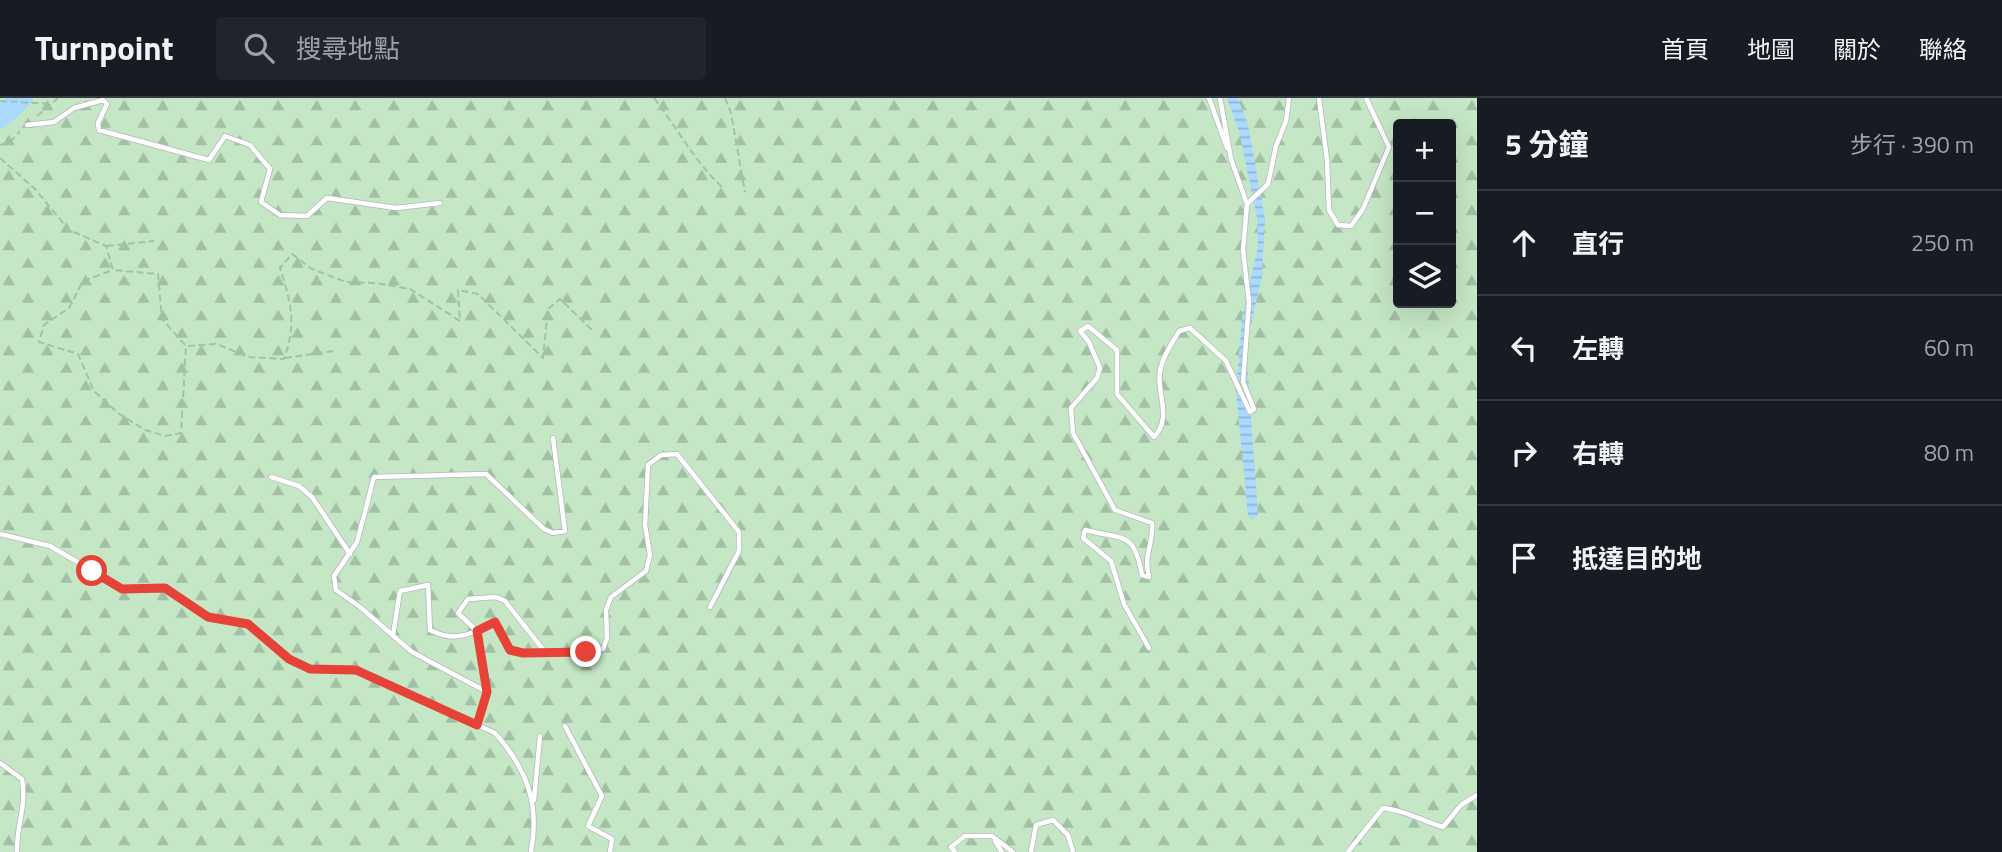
<!DOCTYPE html>
<html lang="zh-TW">
<meta charset="utf-8">
<style>
:root{--surface:#171b24;--page:#20242c;--text:#f1f3f6;--muted:#9ea1a6;--line:#363941}
body{margin:0;font-family:"Titillium Web","Noto Sans TC",sans-serif;background:var(--page);color:var(--text)}
.controls{position:absolute;right:21px;top:21px;display:grid;overflow:hidden;border-radius:7px;box-shadow:0 7px 28px #0002}
.controls button{width:63px;height:63px;display:grid;place-items:center;padding:0;border:0;border-bottom:2px solid var(--line);background:var(--surface);color:var(--text);font:35px sans-serif}
.stop{position:absolute;width:21px;height:21px;margin:-16px;border:5px solid #e74237;border-radius:50%;background:#fff}
.stop.end{background:#e74237;border-color:#fff;box-shadow:0 2px 7px #0008}
.list{margin:0;padding:0;list-style:none}
h2{display:flex;justify-content:space-between;align-items:center;height:91px;margin:0;padding:0 28px;font-size:30px}
h2 small{font-size:23px;font-weight:400;color:var(--muted)}
.list li{display:grid;grid-template-columns:46px 1fr auto;gap:21px;align-items:center;box-sizing:border-box;height:105px;padding:0 28px;border-top:2px solid var(--line)}
.list b{display:block;font-size:26px;white-space:nowrap}
.list em{font-size:23px;font-style:normal;color:var(--muted)}
.icon{flex:none;width:38px;height:38px;fill:none;stroke:currentColor;stroke-width:2;stroke-linecap:round;stroke-linejoin:round}
.map{position:relative;flex:none;width:1477px;height:754px;overflow:hidden}
header{display:flex;align-items:center;gap:42px;box-sizing:border-box;height:98px;padding:0 35px;background:var(--surface);border-bottom:2px solid var(--line)}
header strong{font-size:33px}
nav{display:flex;gap:38px;margin-inline-start:auto;font-size:24px}
.search{width:490px;height:63px;background:var(--page);display:flex;align-items:center;gap:18px;box-sizing:border-box;padding:0 24px;border-radius:7px;color:var(--muted);font-size:26px}
main{display:flex}
aside{flex:1;background:var(--surface)}
.map>svg:first-child{display:block}
.forest{fill:url(#forest-firs);fill-rule:evenodd}
.water{fill:url(#water-rules)}
.lines{fill:none;stroke-linecap:round;stroke-linejoin:round}
.river{stroke:#aadafe;stroke-width:21}
.lane-casing{stroke:#b4b8bb;stroke-width:6}
.path{stroke:#9cc6a8;stroke-width:2;stroke-dasharray:7 3.5;stroke-linecap:butt}
.lane{stroke:#fff;stroke-width:4.5}
.route{stroke:#e74237;stroke-width:9}
</style>
<header>
<strong>Turnpoint</strong>
<div class="search"><svg class="icon" aria-label="search" viewBox="0 0 24 24"><circle cx="10" cy="10" r="6"/><path d="M15 15l6 6"/></svg>搜尋地點</div>
<nav><a>首頁</a><a>地圖</a><a>關於</a><a>聯絡</a></nav>
</header>
<main>
<div class="map">
<svg width="1477" height="754" viewBox="0 0 1477 754">
<defs>
<pattern id="forest-firs" width="22" height="20" patternUnits="userSpaceOnUse" patternTransform="scale(1.75)"><rect width="22" height="20" fill="#c5e7c5"/><path d="M5 1l3.5 6h-7zM16 11l3.5 6h-7z" fill="#a3bfa4"/></pattern>
<pattern id="water-rules" width="6" height="5" patternUnits="userSpaceOnUse" patternTransform="scale(1.75)"><rect width="6" height="5" fill="#aadafe"/><path d="M0 2.5h6" fill="none" stroke="#8eb4d1"/></pattern>
</defs>
<rect width="100%" height="100%" fill="#f0eee7"/>
<path class="forest" d="M 0,0 L 1477,0 L 1477,754 L 0,754 ZM 1398,26 L 1451,26 L 1451,205 L 1398,205 Z"/>
<path class="water" d="M 1227,0 L 1238,0 L 1248,27 L 1265,120 L 1262,178 L 1246,249 L 1258,417 L 1252,422 L 1248,417 L 1236,294 L 1242,220 L 1258,149 L 1257,120 L 1239,33 Z"/>
<g class="lines">
<path class="river" d="M 0,20 L 22,0"/>
<defs>
<path id="lane" d="M 1209,0 L 1227,50
M 1220,0 L 1231,61 L 1247,106 L 1268,86 L 1276,48 L 1286,23 L 1289,0
M 1319,0 L 1327,62 L 1329,112 L 1338,127 L 1351,128 L 1363,111 L 1389,49 L 1366,0
M 27,27 L 54,24 L 74,10 L 103,2 L 107,6 L 98,25 L 99,32 L 209,62 L 225,38 L 250,47 L 270,71 L 261,104 L 280,117 L 307,118 L 327,100 L 396,110 L 440,105
M 271,379 L 299,388 L 312,399 L 350,456
M 0,436 L 50,448 L 122,490 L 165,490 L 208,519 L 249,526 L 289,561 L 310,571 L 356,572 L 495,635 C 527,671 540,706 531,754
M 393,537 L 400,493 L 428,487 L 430,532 C 448,541 459,540 477,533 L 458,515 L 468,501 L 496,499 L 505,503 L 545,554
M 1149,550 L 1124,506 L 1111,463 L 1083,440 L 1085,432 C 1125,442 1134,433 1142,477 L 1149,479 C 1143,456 1154,445 1152,425 L 1115,412 L 1073,335 L 1071,310 L 1097,280 L 1100,270 L 1089,244 L 1080,233 L 1088,228 L 1117,252 L 1117,296 L 1154,339 C 1174,319 1154,292 1161,269 C 1164,256 1173,244 1179,233 L 1190,230 L 1226,263 L 1250,314 L 1254,311 L 1243,284 L 1249,204 L 1243,152 L 1247,106
M 487,594 L 412,554 L 360,509 L 336,492 L 334,478 L 357,444 L 374,379 L 486,376 L 544,431 L 553,435 L 565,433 L 553,340
M 477,627 L 487,594 L 477,533 L 495,524 L 510,552 L 523,555 L 603,551 L 607,540 L 606,512 L 611,499 L 646,473 L 650,457 L 645,427 L 648,367 L 661,357 L 677,356 L 739,434 L 739,453 L 710,509
M 565,628 L 602,698 L 588,728 L 612,741 L 610,754
M 0,665 L 22,681 C 27,710 16,727 17,754
M 534,702 L 540,638
M 995,743 L 1002,754
M 955,754 L 951,749 L 965,738 L 992,738 L 1013,754
M 1031,754 L 1036,727 L 1053,722 L 1068,737 L 1073,754
M 1348,754 L 1383,710 C 1405,712 1422,723 1443,729 L 1461,707 L 1477,697"/>
</defs>
<use href="#lane" class="lane-casing"/>
<path class="path" d="M 654,0 C 677,30 695,64 723,90
M 725,0 L 731,15 L 745,94
M 0,3 L 51,6
M 37,18 L 58,0
M 0,47 L 10,44 L 20,33
M 0,60 L 35,91 L 69,132 L 106,148 L 113,172 L 158,176 L 162,221 L 186,248 L 181,335 L 165,338 L 145,332 L 118,315 L 94,293 L 78,256 L 39,244 L 44,227 L 69,210 L 83,183 L 113,172
M 107,148 L 154,143
M 188,248 L 217,246 L 248,259 L 284,261 C 297,225 291,205 280,170 L 292,156 L 312,171 L 346,184 L 375,185 L 410,191 L 460,223 L 458,192 L 478,196 L 543,260 L 548,211 L 560,201 L 594,234
M 285,260 L 333,253"/>
<use href="#lane" class="lane"/>
</g>
<g class="lines">
<path class="route" d="M 92,473 L 122,491 L 165,490 L 208,519 L 248,526 L 289,561 L 310,571 L 356,572 L 477,627 L 487,594 L 477,533 L 495,524 L 510,552 L 523,555 L 586,554"/>
</g>
</svg>
<div class="controls">
<button>+</button>
<button>−</button>
<button><svg class="icon" aria-label="layers" viewBox="0 0 24 24"><path d="M12 4l9 5-9 5-9-5zM3 14l9 5 9-5"/></svg></button>
</div>
<div class="stop" style="left:92px;top:473px"></div>
<div class="stop end" style="left:586px;top:554px"></div>
</div>
<aside>
<h2>5 分鐘<small>步行 · 390 m</small></h2>
<ul class="list">
<li><svg class="icon" aria-label="ahead" viewBox="0 0 24 24"><path d="M12 20V5M6 11l6-6 6 6"/></svg><div><b>直行</b></div><em>250 m</em></li>
<li><svg class="icon" aria-label="left" viewBox="0 0 24 24"><path d="M17 20v-9H6M10 6l-5 5 5 5"/></svg><div><b>左轉</b></div><em>60 m</em></li>
<li><svg class="icon" aria-label="right" viewBox="0 0 24 24"><path d="M7 20v-9h11M14 6l5 5-5 5"/></svg><div><b>右轉</b></div><em>80 m</em></li>
<li><svg class="icon" aria-label="arrive" viewBox="0 0 24 24"><path d="M6 21V4h12l-3 4 3 4H6"/></svg><div><b>抵達目的地</b></div></li>
</ul>
</aside>
</main>
